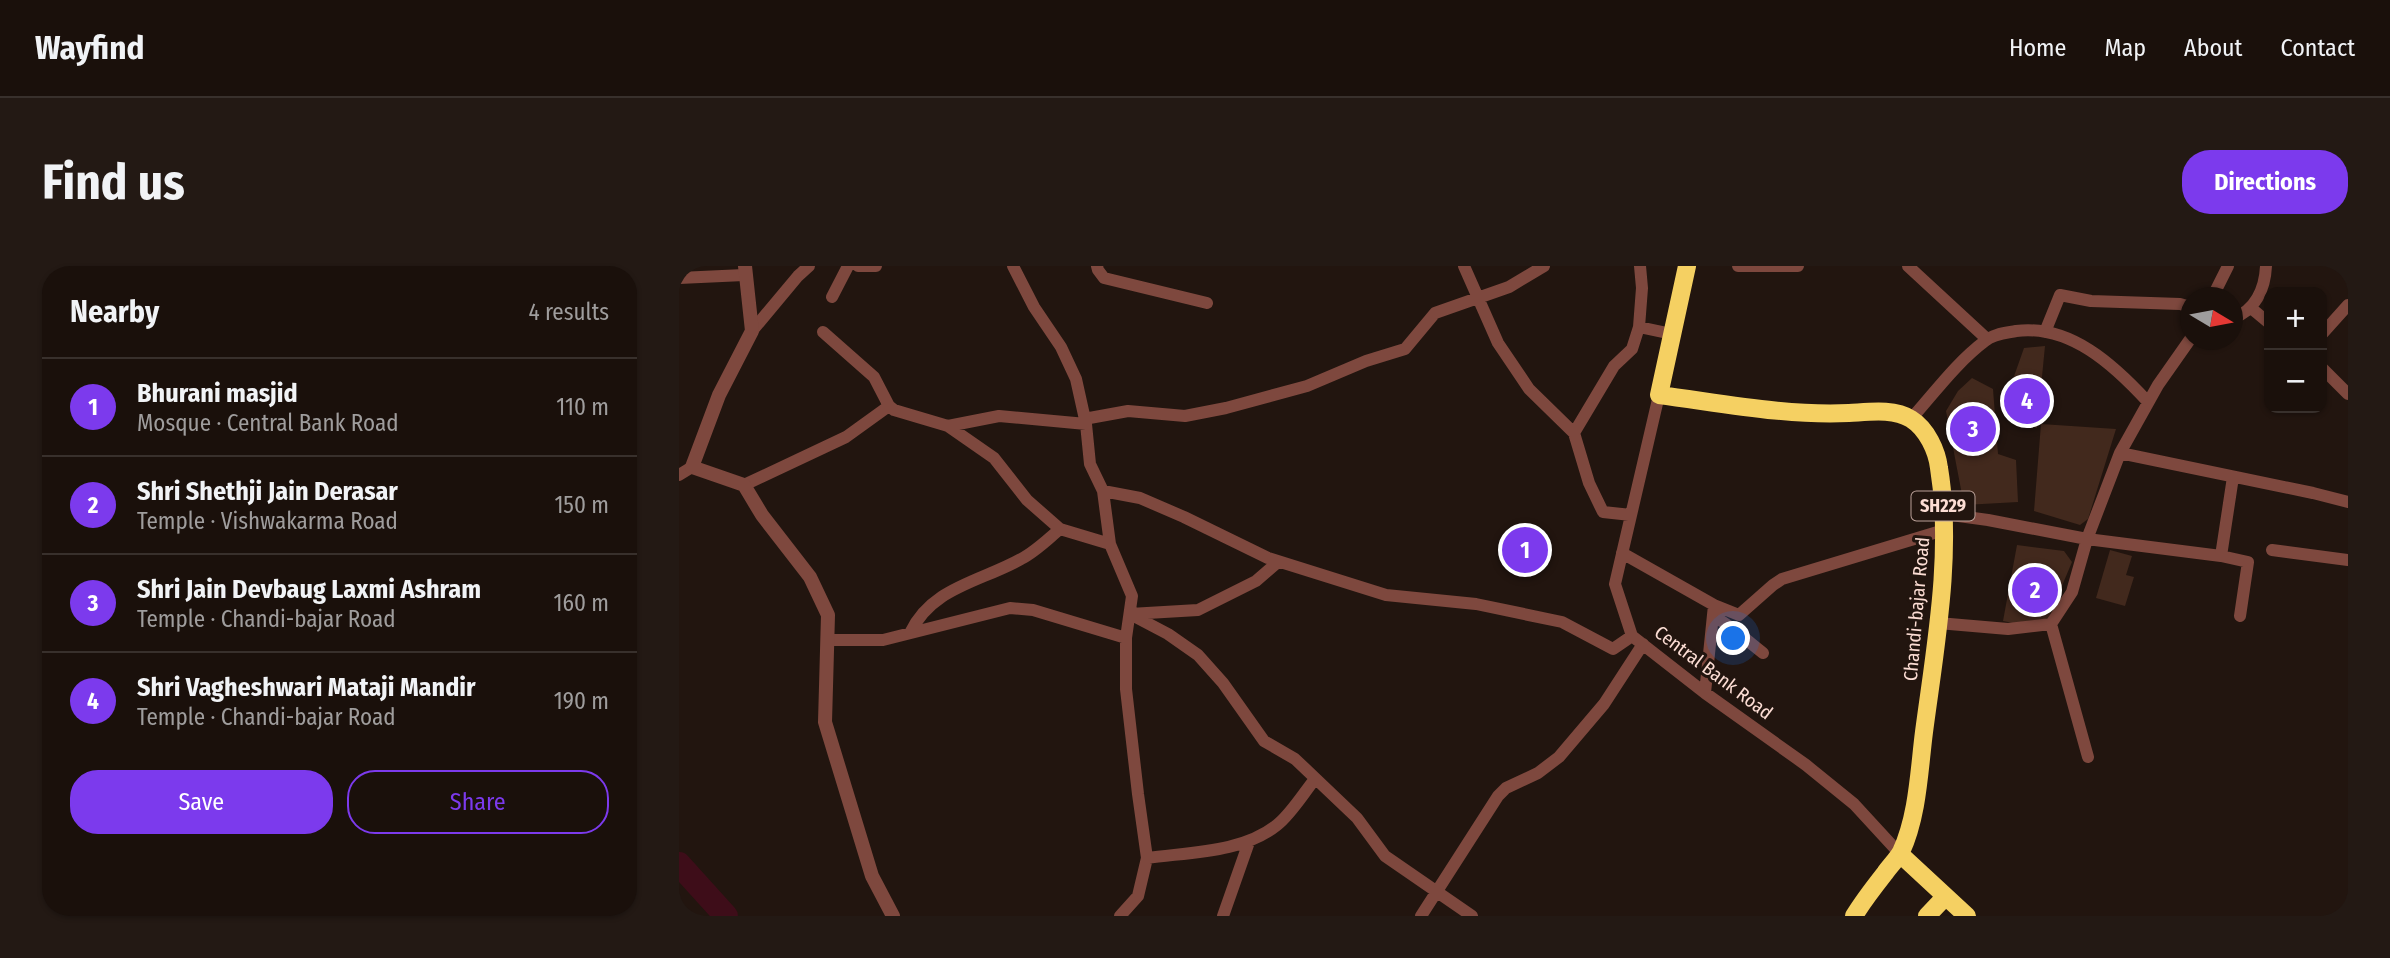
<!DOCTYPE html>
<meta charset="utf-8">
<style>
:root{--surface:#1a100b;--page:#231914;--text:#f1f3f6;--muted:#9f9d9d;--line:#38302c;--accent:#7c3aed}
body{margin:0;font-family:"Fira Sans Condensed",sans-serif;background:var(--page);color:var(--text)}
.controls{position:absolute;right:21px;top:21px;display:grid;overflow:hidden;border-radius:14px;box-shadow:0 2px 5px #0004}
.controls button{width:63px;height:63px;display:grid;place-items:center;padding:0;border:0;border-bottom:2px solid var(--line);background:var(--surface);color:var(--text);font:35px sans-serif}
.compass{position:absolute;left:1501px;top:21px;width:63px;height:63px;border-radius:50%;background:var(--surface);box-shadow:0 2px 5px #0004;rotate:100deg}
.you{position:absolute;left:1055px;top:373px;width:24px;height:24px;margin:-18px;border:5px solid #fff;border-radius:50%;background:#1a73e8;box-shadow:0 0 0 10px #1a73e833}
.badge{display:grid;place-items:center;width:46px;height:46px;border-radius:50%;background:var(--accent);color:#fff;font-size:23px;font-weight:700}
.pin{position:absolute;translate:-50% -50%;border:4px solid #fff;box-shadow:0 2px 7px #0006}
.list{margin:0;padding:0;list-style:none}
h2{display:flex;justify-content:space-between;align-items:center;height:91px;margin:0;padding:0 28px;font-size:30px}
h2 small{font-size:23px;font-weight:400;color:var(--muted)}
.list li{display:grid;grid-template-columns:46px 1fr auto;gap:21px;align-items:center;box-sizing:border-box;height:98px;padding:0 28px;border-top:2px solid var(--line)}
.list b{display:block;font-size:26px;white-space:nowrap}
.list p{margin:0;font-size:23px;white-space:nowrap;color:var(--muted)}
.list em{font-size:23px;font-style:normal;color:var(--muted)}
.actions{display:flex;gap:14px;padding:21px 28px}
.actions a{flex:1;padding:16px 0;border:2px solid var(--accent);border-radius:28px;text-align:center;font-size:24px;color:var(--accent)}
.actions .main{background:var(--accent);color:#fff}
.map{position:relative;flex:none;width:1669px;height:650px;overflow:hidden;border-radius:28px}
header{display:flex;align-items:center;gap:42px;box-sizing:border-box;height:98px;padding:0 35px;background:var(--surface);border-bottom:2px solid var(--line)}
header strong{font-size:33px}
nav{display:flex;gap:38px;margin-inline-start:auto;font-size:24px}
.intro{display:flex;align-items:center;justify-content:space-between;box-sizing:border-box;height:168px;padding:0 42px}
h1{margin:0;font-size:49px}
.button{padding:18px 32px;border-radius:28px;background:var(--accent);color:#fff;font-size:24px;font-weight:700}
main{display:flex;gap:42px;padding:0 42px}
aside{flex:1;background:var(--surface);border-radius:28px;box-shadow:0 2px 5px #0004}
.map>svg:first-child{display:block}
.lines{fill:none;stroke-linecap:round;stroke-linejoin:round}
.river{stroke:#3e0d19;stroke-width:24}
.building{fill:#42291d}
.minor{stroke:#7e483e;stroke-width:12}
.tertiary{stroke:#7e483e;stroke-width:14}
.primary{stroke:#f5d062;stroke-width:18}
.labels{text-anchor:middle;stroke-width:6;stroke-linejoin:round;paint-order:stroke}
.shield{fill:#22150f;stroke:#bba199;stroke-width:2}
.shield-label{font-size:18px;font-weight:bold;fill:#fcddd4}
.street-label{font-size:19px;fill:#fcddd4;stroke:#22150f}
</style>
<header>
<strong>Wayfind</strong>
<nav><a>Home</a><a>Map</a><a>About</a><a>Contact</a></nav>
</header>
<div class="intro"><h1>Find us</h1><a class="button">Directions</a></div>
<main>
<aside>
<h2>Nearby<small>4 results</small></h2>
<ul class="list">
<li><span class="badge">1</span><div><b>Bhurani masjid</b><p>Mosque · Central Bank Road</p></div><em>110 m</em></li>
<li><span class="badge">2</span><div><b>Shri Shethji Jain Derasar</b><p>Temple · Vishwakarma Road</p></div><em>150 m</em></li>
<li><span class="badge">3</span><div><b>Shri Jain Devbaug Laxmi Ashram</b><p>Temple · Chandi-bajar Road</p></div><em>160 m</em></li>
<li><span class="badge">4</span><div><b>Shri Vagheshwari Mataji Mandir</b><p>Temple · Chandi-bajar Road</p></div><em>190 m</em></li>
</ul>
<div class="actions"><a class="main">Save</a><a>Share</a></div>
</aside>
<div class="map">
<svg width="1669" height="650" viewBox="0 0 1669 650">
<rect width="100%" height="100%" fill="#22150f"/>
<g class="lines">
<path class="river" d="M 0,598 L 47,650"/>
</g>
<path class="building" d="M 1366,80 L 1358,162 L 1338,155 L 1333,116 L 1345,82 Z
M 1293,112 L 1314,123 L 1319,188 L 1337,194 L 1339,236 L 1285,239 L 1267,145 L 1279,125 Z
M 1362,158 L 1437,163 L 1409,253 L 1401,259 L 1355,245 Z
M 1338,279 L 1385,285 L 1393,296 L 1369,353 L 1334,357 L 1324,355 Z
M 1431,284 L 1453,290 L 1447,309 L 1455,311 L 1446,340 L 1417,332 Z"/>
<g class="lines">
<path class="minor" d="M 179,0 L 197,0
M 334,0 L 355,41 L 382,81 L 397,113 L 407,158 L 411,198 L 424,225 L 431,278 L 453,330 L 447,372 L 447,423 L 459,528 L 468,592 L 459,630 L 441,650
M 418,0 L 419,4 L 425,12 L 528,37
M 785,0 L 819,77 L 850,123 L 895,167 L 910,217 L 924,246 L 952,249
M 1059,0 L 1119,0
M 1229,0 L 1308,73
M 0,12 L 65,9
M 153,31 L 169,0
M 1533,32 L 1549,0
M 1572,42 L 1590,57
M 1554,52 C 1576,45 1586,23 1587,0
M 960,61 L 993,68
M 73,65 L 119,10 L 130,0
M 144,66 L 195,111 L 210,140 L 215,144 L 269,160 L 315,192 L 348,234 L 381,263 L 431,278
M 1366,66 L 1381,29 L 1412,35 L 1501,38 L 1512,41
M 1643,68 L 1669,39
M 1643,102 L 1669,128
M 980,129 L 936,318 L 953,370 L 1026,427 L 1127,499 L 1175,538 L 1221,588
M 405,153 L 449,145 L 506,150 L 547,142 L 628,120 L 687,95 L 726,83 L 756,47 L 830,21 L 865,0
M 1232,153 C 1256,126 1278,96 1306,75 C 1314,68 1327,67 1337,65 C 1391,58 1435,99 1469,136
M 269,160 L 320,150 L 407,158
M 895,167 L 935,100 L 953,83 L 960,61 L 963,22 L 961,0
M 1441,187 L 1634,227 L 1669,236
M 0,209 L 13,201
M 1554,211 L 1542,290 L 1569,296 L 1561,350
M 65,219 L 167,171 L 210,140
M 424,225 L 461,232 L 505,251 L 589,292 L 707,329 L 797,338 L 883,356 L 934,383 L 953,370
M 1265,248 L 1309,254 L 1408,273 L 1441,187 L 1479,119 L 1512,72
M 1593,284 L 1669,294
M 943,287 L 1035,339 L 1060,349 L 1094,319 L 1103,313 L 1265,264
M 451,348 L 489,368 L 519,389 L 544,417 L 585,475 L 616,493 L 678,552 L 706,590 L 793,650
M 451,348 L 519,344 L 577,315 L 599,296
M 1034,350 C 1053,360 1067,374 1084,387
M 1259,357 L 1329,363 L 1372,358 L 1393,326 L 1408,273 L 1542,290
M 1372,358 L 1409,491
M 231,367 C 253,321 301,316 342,293 C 356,286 369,273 381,263
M 149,374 L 204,374 L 331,342 L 354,344 L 447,372
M 1026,427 L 1035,339
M 468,592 C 511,586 563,587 598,559 C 612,548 624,528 636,513
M 544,650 L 570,576
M 742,650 L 819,530 L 827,522 L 859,507 L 880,491 L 925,438 L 964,378"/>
<path class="tertiary" d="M 66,0 L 73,65 L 40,129 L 13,201 L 65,219 L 83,249 L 131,311 L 149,349 L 146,456 L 193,610 L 214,650"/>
<path class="primary" d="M 1008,0 L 980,129 C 1042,137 1106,150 1170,147 C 1189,146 1215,142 1232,153 C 1248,163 1258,185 1260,202 C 1274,287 1256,382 1245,466 C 1240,505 1239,549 1222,586 C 1218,593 1211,600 1206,607 C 1195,621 1184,635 1175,650
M 1221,588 L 1288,650
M 1248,650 L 1266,631"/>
</g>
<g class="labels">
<rect class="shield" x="1232.5" y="225.5" width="63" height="29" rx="5"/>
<g class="shield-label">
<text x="1264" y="246">SH229</text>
</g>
<g class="street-label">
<text transform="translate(1237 343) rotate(-85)" y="7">Chandi-bajar Road</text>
<text transform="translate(1035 406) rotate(37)" y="7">Central Bank Road</text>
</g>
</g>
</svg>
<div class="controls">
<button>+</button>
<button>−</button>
</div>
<svg class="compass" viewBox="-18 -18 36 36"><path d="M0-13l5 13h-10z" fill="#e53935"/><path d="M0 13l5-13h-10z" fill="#9f9d9d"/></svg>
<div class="you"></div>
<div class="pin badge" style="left:846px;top:284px">1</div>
<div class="pin badge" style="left:1356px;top:324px">2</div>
<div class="pin badge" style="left:1294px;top:163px">3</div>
<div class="pin badge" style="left:1348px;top:135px">4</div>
</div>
</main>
